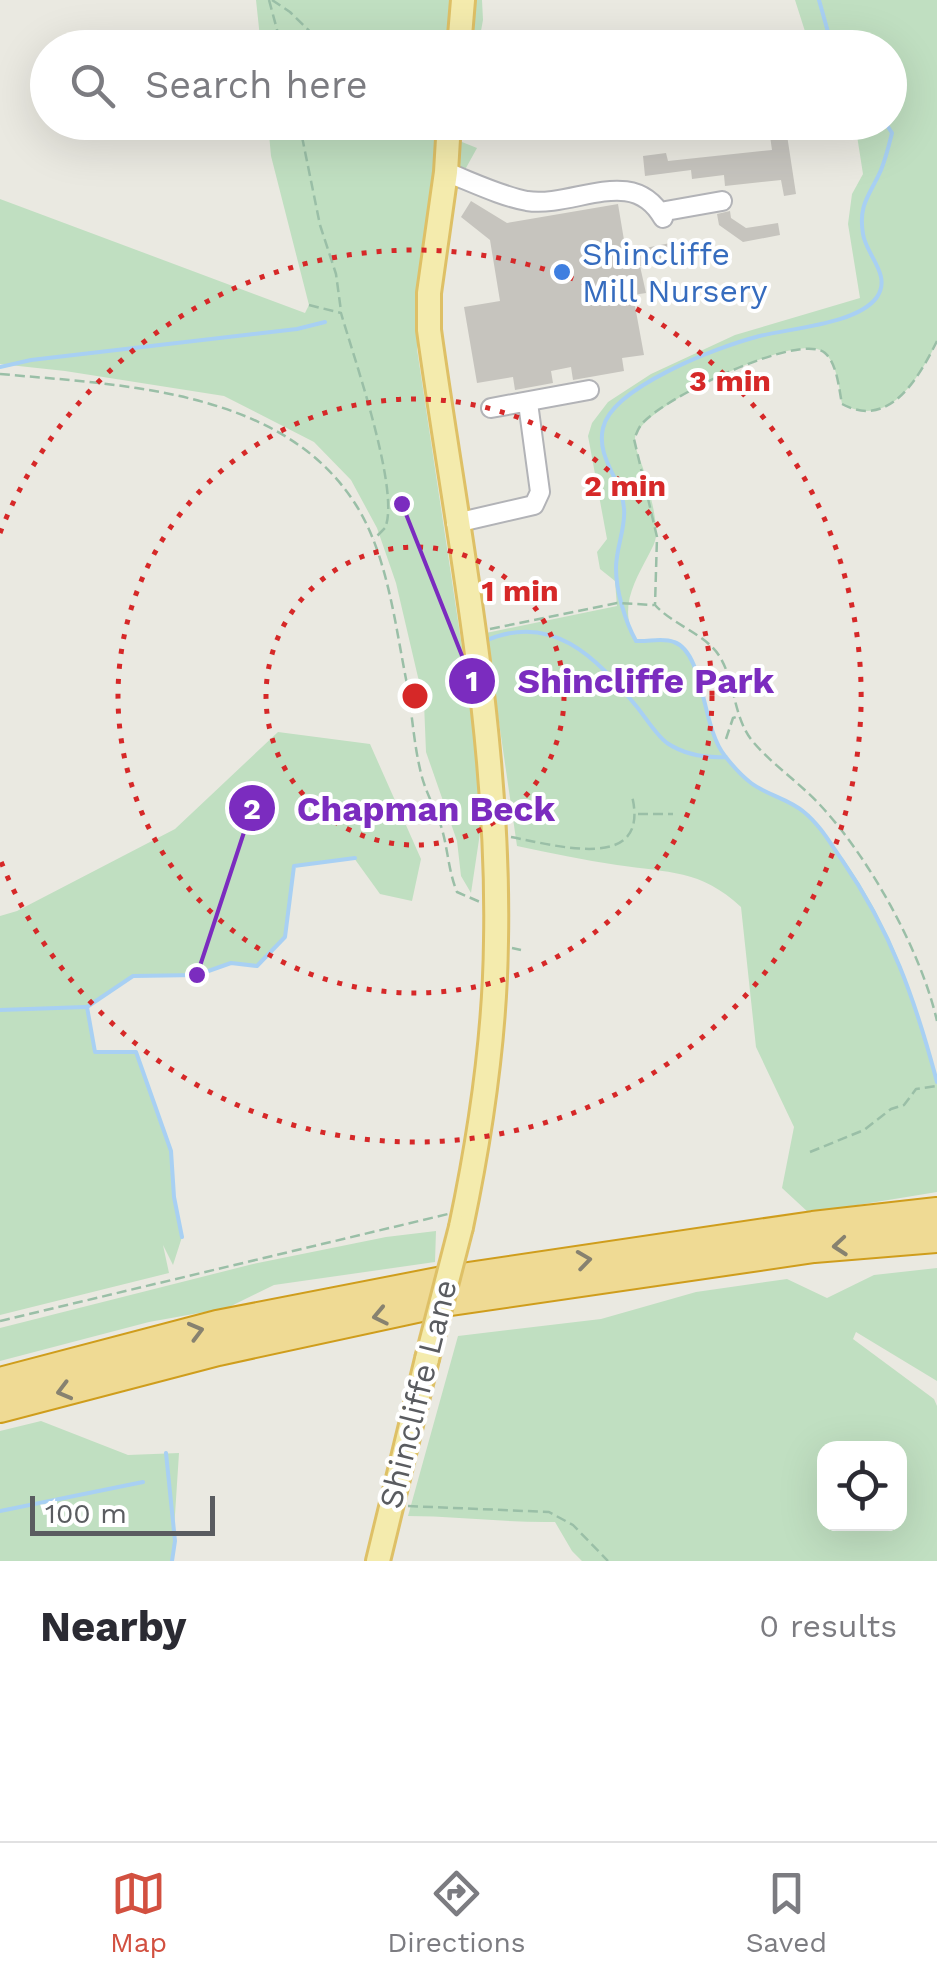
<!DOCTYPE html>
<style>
:root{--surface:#fff;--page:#f7f7f7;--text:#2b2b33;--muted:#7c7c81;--line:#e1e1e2;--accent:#d25040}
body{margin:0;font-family:"Work Sans",sans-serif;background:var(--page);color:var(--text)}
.controls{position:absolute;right:30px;bottom:30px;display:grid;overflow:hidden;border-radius:20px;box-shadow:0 10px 40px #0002}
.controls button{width:90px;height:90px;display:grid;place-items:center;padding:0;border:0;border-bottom:2px solid var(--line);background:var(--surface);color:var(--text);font:50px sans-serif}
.scale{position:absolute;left:30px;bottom:25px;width:185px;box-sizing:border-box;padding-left:10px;border:5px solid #5a5c60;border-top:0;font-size:28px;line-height:35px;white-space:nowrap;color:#5a5c60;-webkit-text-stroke:8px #fff;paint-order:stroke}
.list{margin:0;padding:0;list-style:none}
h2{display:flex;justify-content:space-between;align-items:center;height:130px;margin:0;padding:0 40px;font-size:42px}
h2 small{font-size:32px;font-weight:400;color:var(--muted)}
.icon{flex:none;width:55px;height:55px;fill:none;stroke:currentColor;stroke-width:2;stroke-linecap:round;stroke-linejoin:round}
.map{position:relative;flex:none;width:937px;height:1561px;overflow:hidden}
.search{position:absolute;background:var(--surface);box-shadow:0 10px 40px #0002;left:30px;right:30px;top:30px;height:110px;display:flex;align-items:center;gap:25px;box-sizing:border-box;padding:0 35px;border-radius:55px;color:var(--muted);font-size:38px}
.sheet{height:280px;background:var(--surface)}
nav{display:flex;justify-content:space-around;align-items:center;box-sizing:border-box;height:140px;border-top:2px solid var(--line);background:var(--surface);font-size:28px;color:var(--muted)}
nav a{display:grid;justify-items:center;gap:5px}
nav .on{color:var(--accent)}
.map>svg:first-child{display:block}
.green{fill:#c0dfc1;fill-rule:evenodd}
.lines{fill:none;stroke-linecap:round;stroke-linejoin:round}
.stream{stroke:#a8d0f3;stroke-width:4}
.building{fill:#c6c4be}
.minor-casing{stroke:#b2b3b7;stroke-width:22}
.major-casing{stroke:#dec066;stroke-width:28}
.highway-casing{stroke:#cf9d1c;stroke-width:32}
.path{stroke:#9abfa7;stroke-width:2.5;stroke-dasharray:10 5;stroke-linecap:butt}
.minor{stroke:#fff;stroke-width:18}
.major{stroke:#f4ebad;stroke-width:22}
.highway{stroke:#efda94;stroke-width:28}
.major-bridge-casing{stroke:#dec066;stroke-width:28;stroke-linecap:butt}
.major-bridge{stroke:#f4ebad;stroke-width:22}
.oneway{stroke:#878270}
.ring{fill:none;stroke:#d62828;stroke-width:5;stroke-dasharray:5 10}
.shop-dot{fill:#3f7fe0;stroke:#fff;stroke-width:4}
.labels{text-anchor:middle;stroke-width:8;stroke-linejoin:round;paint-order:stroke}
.shop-label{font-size:32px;fill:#366cbe;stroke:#fff;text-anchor:start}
.street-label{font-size:32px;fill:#5a5c60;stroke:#fff}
.centre{fill:#d62828;stroke:#fff;stroke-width:5}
.ring-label{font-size:30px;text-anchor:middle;font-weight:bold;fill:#d62828;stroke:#fff;stroke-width:8;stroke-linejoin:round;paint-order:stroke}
.leader{fill:none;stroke:#7b2cbf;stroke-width:4}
.callout-dot{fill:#7b2cbf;stroke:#fff;stroke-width:4}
.mark-label{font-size:30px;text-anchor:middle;font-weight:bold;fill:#fff}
.callout-label{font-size:35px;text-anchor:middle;font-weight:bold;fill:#7b2cbf;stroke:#fff;stroke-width:8;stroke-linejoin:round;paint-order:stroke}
</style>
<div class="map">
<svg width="937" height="1561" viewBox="0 0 937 1561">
<rect width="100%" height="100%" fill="#eae9e1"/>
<path class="green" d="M 256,0 L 482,0 L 483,20 L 478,47 L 261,47 Z
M 795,0 L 937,0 L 937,342 C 919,377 890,430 842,404 C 839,388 837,358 820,350 C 791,335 639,407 635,438 C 634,447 640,459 643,468 C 648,487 657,515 656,535 C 656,542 651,550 648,556 C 633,584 618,611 637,641 C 649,642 662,637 674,642 C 705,652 701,727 725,756 C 732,765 742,777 752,784 C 773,799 798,803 816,824 C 869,885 905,963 926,1040 C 930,1054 936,1070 937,1085 C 937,1120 937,1157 937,1192 L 809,1213 L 782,1188 L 794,1127 L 756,1047 L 741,907 C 700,869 669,873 617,865 C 584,860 550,853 517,846 L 486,633 L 617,606 L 615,581 L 600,569 L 597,552 L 607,539 L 588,436 L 592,423 L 608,402 L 651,374 L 735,335 L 860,298 L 848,224 L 852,194 L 863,174 L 855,123 L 890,122 L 890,48 L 810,47 Z
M 268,123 L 461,123 L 457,140 L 477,148 L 461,177 L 446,173 L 417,349 L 479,760 L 483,813 L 471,893 L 461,876 L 457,841 L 426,752 L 424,703 L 396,583 L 377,528 L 351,480 L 314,442 L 224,396 L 65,371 L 0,364 L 0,199 L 305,313 L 309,305 L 271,156 Z
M 278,732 L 370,744 L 421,859 L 412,901 L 380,894 L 354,858 L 295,866 L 285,937 L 257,966 L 231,963 L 197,975 L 133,976 L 87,1007 L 95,1052 L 136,1052 L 171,1151 L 174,1197 L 182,1237 L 173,1265 L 163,1245 L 169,1273 L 0,1315 L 0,916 L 17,911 L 175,829 Z
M 436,1231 L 435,1262 L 274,1285 L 227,1308 L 149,1322 L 0,1361 L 0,1328 L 253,1264 L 386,1237 Z
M 937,1268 L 937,1381 L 856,1332 L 853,1339 L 934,1399 L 937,1406 L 937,1561 L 582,1561 L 572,1551 L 555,1522 C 506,1523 458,1516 408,1516 L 458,1336 L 601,1319 L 696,1292 L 787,1279 L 827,1298 L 874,1275 ZM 824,1448 L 900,1448 L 900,1524 L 824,1524 Z
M 41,1421 L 128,1455 L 179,1453 L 172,1561 L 0,1561 L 0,1431 Z"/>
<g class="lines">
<path class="stream" d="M 819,0 L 828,32 L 837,48
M 885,122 L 892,133 C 889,145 886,158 881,170 C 870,195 858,204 863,234 C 866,255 892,275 877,297 C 857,325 788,328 756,337 C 718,347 612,387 603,428 C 596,459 622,479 624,508 C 626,528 616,547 616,568 C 616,591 625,621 636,641 C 649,642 662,637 674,642 C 705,653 701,727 725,756 C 732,765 742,776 751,783 C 767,795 789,799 804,812 C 820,825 830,843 842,860 C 891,931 915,999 937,1082
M 0,367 L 31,360 L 297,329 L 325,322
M 483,642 C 551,610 596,657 637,707 C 646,718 656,735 667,743 C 685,755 705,758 726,757
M 0,1010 L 85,1007
M 182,1237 L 174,1197 L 171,1151 L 136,1052 L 95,1052 L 87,1007 L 133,976 L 197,975 L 231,963 L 257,966 L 285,937 L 294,866 L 355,858
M 166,1453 L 175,1541 L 172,1561
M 0,1511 L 143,1482"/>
</g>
<path class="building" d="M 768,122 L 785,122 L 796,194 L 784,196 L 781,180 L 725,186 L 724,175 L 692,179 L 691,170 L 645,176 L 643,156 L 666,153 L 668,161 L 772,150 Z
M 471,201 L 507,223 L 618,204 L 626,252 L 680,241 L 683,257 L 640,266 L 646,293 L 633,295 L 644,355 L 622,358 L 624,371 L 573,380 L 571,367 L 551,371 L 553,383 L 515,390 L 513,377 L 477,383 L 464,307 L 500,301 L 490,240 L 461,217 Z
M 730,211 L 731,218 L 746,228 L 778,223 L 780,235 L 743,242 L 719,225 L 717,214 Z"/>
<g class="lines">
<defs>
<path id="minor" d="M 446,172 C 472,182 500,196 527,201 C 575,208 633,164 663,218
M 660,212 L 722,201
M 491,408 L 589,390
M 456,523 L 534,505 L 540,492 L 528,403"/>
<path id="major" d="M 459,48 L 463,0
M 449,122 L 446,172 L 429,293 L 429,330 C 457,532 500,736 496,941 C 495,1038 481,1132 461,1227
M 378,1561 L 427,1359"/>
<path id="highway" d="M 0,1382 L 217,1325 L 448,1280 L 813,1226 L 937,1212
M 0,1408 L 218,1351 L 444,1302 L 814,1248 L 937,1238"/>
</defs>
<use href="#minor" class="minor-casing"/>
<use href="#major" class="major-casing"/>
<use href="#highway" class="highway-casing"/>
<path class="path" d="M 269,0 L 282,48
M 272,0 L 290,12 L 327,48
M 299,122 L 320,225 L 336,274 L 341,311
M 309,305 L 341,313 C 353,355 401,492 385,528 C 384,529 375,538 374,539
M 937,341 C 919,377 890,430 842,404 C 839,389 837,363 825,353 C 799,331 659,400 641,425 C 638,429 636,435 634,439 L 657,537 L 655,605 C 673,625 706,634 720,657 C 736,684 733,719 754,743 C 774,766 800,783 821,806 C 870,859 921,951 937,1021
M 0,374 C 122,385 283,389 356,505 C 387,554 395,623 406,679 C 412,709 413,739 420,769 C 424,789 434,806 441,826 C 448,848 448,870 457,892 L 480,902
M 490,629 L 617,603 L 654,605
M 726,739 L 733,718 L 739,716
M 638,814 L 673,814
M 511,837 C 555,845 651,874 632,796
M 512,948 L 521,950
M 810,1152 L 864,1130 L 891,1109 L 904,1105 L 916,1089 L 937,1086
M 0,1321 L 448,1214
M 408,1506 L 549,1512 L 573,1525 L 608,1561"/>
<use href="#minor" class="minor"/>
<use href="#major" class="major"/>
<use href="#highway" class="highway"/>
<defs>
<path id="major-bridge" d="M 427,1359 L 461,1227"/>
</defs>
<use href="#major-bridge" class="major-bridge-casing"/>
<use href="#major-bridge" class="major-bridge"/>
</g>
<defs><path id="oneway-chevron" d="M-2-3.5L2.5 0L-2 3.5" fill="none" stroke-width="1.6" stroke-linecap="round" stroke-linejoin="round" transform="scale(2.5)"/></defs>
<g class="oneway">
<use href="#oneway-chevron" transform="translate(840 1246) rotate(175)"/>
<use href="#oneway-chevron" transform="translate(584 1260) rotate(-8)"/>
<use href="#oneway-chevron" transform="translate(380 1316) rotate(168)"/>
<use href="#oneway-chevron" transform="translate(196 1331) rotate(-15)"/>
<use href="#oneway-chevron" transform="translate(64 1391) rotate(165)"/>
</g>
<g class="ring">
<circle cx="415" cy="696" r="149"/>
<circle cx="415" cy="696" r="297"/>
<path d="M0 533A446 446 0 1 1 0 859"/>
</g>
<circle class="shop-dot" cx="562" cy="272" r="10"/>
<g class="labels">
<g class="shop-label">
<text x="582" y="265">Shincliffe<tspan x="582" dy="37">Mill Nursery</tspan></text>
</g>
<g class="street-label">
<text transform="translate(418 1394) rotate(-76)" y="11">Shincliffe Lane</text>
</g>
</g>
<circle cx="415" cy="696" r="15" class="centre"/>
<g class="ring-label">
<text x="730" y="391">3 min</text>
<text x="625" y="496">2 min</text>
<text x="520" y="601">1 min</text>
</g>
<path class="leader" d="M402 504L472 681M197 975L252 808"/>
<g class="callout-dot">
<circle cx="402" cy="504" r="10"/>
<circle cx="197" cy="975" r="10"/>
<circle cx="472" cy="681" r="25"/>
<circle cx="252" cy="808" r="25"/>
</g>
<g class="mark-label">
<text x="472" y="691">1</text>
<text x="252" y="819">2</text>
</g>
<g class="callout-label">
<text x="646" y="693">Shincliffe Park</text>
<text x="426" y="821">Chapman Beck</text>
</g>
</svg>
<div class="controls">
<button><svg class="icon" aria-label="locate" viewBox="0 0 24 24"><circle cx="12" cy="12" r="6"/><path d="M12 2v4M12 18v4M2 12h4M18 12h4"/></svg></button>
</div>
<div class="scale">100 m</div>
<div class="search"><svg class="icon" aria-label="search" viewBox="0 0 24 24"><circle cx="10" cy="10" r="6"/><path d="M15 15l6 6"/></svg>Search here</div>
</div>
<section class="sheet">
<h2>Nearby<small>0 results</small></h2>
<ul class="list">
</ul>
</section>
<nav>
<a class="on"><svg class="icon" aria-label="map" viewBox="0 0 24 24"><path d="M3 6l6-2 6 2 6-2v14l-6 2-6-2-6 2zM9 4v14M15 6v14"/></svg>Map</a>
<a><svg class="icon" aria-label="directions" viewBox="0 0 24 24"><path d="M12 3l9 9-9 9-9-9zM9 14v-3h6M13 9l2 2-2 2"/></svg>Directions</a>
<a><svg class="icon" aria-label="saved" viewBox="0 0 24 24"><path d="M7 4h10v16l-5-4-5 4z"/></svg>Saved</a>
</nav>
